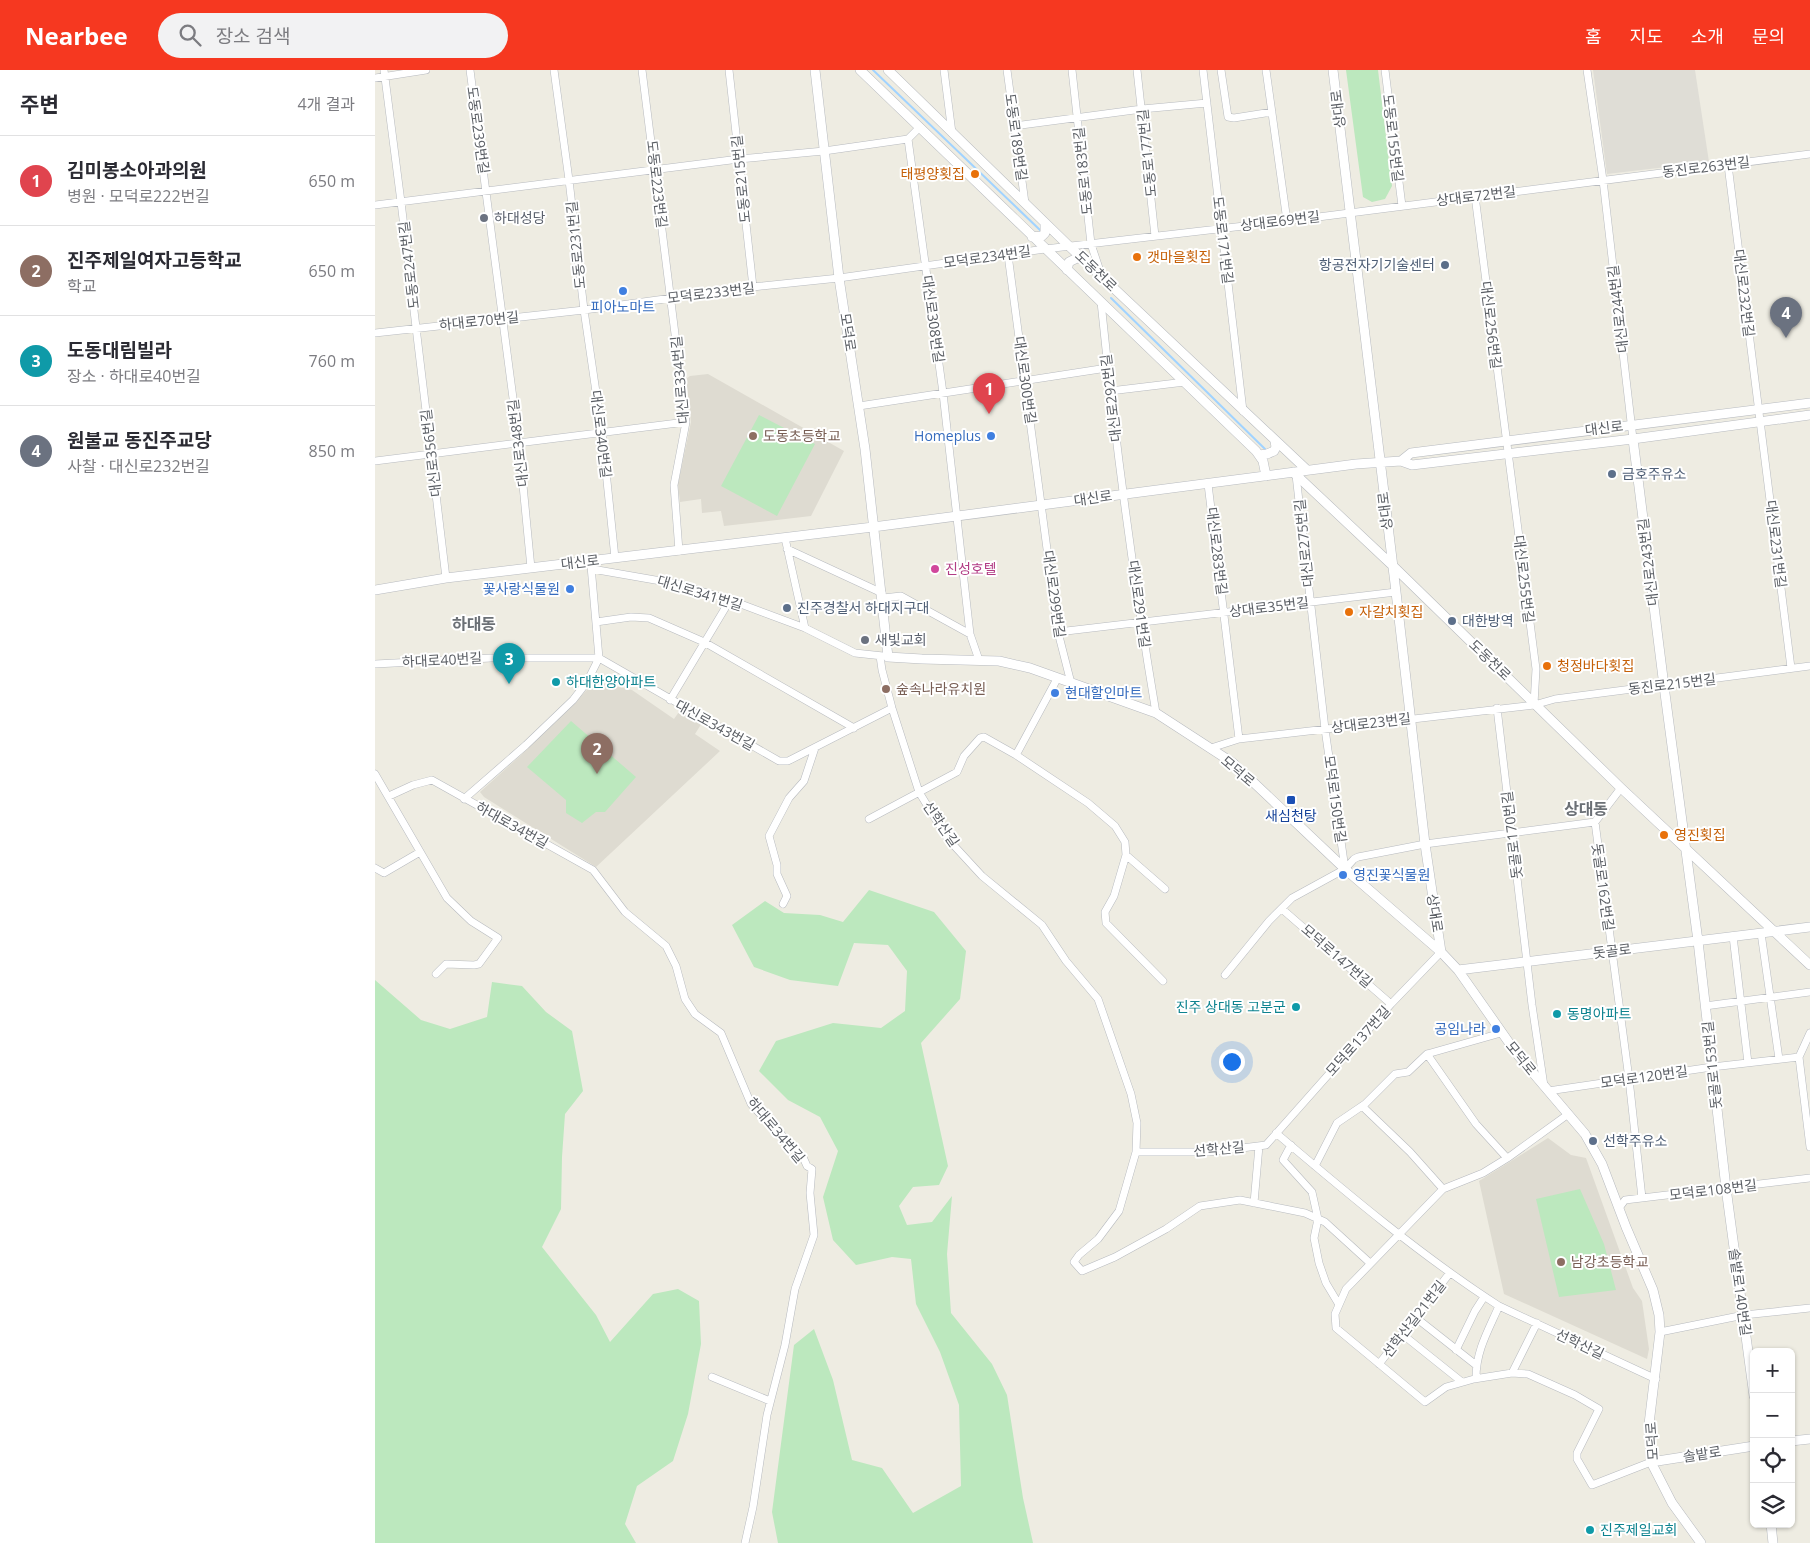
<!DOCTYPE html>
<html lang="ko">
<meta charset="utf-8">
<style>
:root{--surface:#fff;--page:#f2f2f3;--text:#2b2b33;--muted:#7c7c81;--line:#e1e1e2;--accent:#f63820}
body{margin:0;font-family:"Open Sans","Noto Sans KR",sans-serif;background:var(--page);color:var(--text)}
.controls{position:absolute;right:15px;bottom:15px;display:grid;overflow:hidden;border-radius:8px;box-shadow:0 1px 4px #0004}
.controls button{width:45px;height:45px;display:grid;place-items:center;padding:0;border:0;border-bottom:1px solid var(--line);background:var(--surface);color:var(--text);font:25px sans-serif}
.you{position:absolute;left:856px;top:991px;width:18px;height:18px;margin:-12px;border:4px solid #fff;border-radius:50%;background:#1a73e8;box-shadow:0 0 0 8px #1a73e833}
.badge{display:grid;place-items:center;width:32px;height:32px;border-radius:50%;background:var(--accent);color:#fff;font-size:16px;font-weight:700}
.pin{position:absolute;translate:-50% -41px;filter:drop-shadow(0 1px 2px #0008)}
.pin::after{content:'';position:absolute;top:26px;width:18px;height:15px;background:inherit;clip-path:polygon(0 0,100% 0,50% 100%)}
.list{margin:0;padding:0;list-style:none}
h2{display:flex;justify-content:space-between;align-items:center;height:65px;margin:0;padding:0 20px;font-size:21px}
h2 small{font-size:16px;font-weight:400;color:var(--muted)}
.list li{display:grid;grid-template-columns:32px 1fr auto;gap:15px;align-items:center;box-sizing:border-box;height:90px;padding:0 20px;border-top:1px solid var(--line)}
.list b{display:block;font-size:19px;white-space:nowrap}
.list p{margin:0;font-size:16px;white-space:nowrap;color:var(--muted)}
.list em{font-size:16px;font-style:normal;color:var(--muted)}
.icon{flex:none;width:28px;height:28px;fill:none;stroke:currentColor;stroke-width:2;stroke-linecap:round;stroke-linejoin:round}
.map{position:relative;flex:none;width:1435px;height:1473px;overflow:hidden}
header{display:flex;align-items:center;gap:30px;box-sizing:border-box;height:70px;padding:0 25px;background:var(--accent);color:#fff}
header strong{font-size:24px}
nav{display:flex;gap:28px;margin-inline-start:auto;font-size:18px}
.search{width:350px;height:45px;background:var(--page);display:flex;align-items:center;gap:12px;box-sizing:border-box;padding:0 18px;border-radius:28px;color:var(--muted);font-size:19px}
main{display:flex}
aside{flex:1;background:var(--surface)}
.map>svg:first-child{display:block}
.industrial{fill:#dfddd6}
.education{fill:#dedbd1}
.green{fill:#bce8be}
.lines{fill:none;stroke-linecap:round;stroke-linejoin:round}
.stream{stroke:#a1d3ff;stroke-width:2}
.minor-casing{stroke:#b7babf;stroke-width:8}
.tertiary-casing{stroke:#b7babf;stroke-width:10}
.minor{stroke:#fff;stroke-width:7}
.tertiary{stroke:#fff;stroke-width:9}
.food-dot{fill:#e8710a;stroke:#fff;stroke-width:2}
.worship-dot{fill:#6b7280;stroke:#fff;stroke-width:2}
.service-dot{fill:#5c6f8a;stroke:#fff;stroke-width:2}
.shop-dot{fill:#3f7fe0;stroke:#fff;stroke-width:2}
.education-dot{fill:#8d6e63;stroke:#fff;stroke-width:2}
.hotel-dot{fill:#d1479c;stroke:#fff;stroke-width:2}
.culture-dot{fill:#0f9aa8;stroke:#fff;stroke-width:2}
.transit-dot{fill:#1a4fb4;stroke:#fff;stroke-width:2}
.labels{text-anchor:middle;stroke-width:4;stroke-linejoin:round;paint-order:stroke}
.street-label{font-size:14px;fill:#5a5e64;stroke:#fff}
.food-label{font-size:14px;fill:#c56008;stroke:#fff;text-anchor:start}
.worship-label{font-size:14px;fill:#5b616d;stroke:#fff;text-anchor:start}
.service-label{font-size:14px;fill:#4e5e75;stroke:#fff;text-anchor:start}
.shop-label{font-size:14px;fill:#366cbe;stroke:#fff;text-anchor:end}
.education-label{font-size:14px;fill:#785e54;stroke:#fff;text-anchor:start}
.hotel-label{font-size:14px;fill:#b23c85;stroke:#fff;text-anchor:start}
.culture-label{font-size:14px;fill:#0d838f;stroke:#fff;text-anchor:start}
.transit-label{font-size:14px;fill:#164399;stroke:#fff}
.quarter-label{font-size:16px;font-weight:bold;fill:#6b7076;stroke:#fff}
</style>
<header>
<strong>Nearbee</strong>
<div class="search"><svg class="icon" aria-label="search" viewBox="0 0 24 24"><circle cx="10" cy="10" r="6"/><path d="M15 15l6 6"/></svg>장소 검색</div>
<nav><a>홈</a><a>지도</a><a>소개</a><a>문의</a></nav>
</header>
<main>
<aside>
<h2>주변<small>4개 결과</small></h2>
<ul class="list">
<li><span class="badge" style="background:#e0444e">1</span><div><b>김미봉소아과의원</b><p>병원 · 모덕로222번길</p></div><em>650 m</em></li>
<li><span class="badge" style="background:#8d6e63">2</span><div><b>진주제일여자고등학교</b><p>학교</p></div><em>650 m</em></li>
<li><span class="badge" style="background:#0f9aa8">3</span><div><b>도동대림빌라</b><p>장소 · 하대로40번길</p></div><em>760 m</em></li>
<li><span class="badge" style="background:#6b7280">4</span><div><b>원불교 동진주교당</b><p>사찰 · 대신로232번길</p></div><em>850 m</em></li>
</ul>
</aside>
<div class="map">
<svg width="1435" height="1473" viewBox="0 0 1435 1473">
<rect width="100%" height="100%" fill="#eeece2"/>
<path class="industrial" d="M 1218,0 L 1320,0 L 1334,92 L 1232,104 Z"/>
<path class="education" d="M 333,304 L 469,381 L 436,446 L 349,456 L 346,441 L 327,443 L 326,429 L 305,432 L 303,414 L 316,352 L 311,309 L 315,306 Z
M 222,612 L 257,620 L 299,649 L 306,639 L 330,648 L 320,664 L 345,681 L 221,797 L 109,727 L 105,722 L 145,686 L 218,614 Z
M 1173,1068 L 1196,1085 L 1211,1088 L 1258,1218 L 1267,1231 L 1274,1279 L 1272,1289 L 1129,1224 L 1104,1111 Z"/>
<path class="green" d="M 971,0 L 1003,0 L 1017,116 L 1010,129 L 997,132 L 988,127 Z
M 384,345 L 440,374 L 402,446 L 346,416 Z
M 196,651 L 261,707 L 230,742 L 221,742 L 207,753 L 191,743 L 191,730 L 152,697 Z
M 494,820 L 559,842 L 591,881 L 585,929 L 546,973 L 573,1096 L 564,1115 L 538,1117 L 524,1136 L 532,1155 L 557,1152 L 577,1126 L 572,1184 L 576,1243 L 617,1294 L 632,1325 L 648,1428 L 658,1473 L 403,1473 L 397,1442 L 419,1275 L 439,1259 L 458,1310 L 477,1390 L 507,1398 L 538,1443 L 586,1416 L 584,1335 L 565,1282 L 541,1234 L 536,1189 L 517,1187 L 481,1195 L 458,1170 L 448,1127 L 463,1081 L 445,1047 L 413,1030 L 384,1001 L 401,971 L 458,953 L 506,958 L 530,941 L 532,901 L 513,875 L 479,873 L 463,916 L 415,910 L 379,897 L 357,855 L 390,831 L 409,843 L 445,845 L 468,852 Z
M 0,910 L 46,950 L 75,959 L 112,947 L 117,912 L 147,916 L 171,942 L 197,961 L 208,1021 L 190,1044 L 187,1087 L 186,1139 L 167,1177 L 221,1245 L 235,1272 L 278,1224 L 303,1219 L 324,1231 L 326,1274 L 313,1344 L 298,1391 L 262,1416 L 250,1454 L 261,1473 L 0,1473 Z
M 1205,1119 L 1229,1174 L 1241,1220 L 1184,1227 L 1161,1129 Z"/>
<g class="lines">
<path class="stream" d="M 498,0 L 665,160
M 736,228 L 891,380"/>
<defs>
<path id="minor" d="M 9,0 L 26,132 L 71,508
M 95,0 L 144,374 L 156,498
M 179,0 L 194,110 L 209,240 L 227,363 L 240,488
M 267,0 L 311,352 L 299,415 L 304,481
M 354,0 L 378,217
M 569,0 L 577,63
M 632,0 L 650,133
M 697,0 L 716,174 L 725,201
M 762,0 L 780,166
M 828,0 L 868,341
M 846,0 L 853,47 L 859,48 L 897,42
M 891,0 L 912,151
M 1010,0 L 1027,136
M 1212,0 L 1228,110 L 1258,369
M 0,8 L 51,0
M 639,56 L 767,39 L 832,33
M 545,57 L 533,69 L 568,323 L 595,564 L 604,590
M 1353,95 L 1416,598
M 1100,126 L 1161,599 L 1159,634
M 0,135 L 364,89 L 449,81 L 533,69
M 633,185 L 683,562 L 696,613
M 726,232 C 740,370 758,507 781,643
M 0,263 L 209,240 L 378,217 L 464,208 L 670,179 L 912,151 L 1435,84
M 735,321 L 810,312
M 484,336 L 732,298
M 0,391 L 311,352
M 921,405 L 950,659 L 970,799
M 833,414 L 864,669
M 410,468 L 430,558
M 412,479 L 507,523
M 216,496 L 224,588
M 217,499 L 303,514 L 355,530 L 430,558 L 480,583 L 508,586
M 508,528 L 526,526 L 595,564
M 221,552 L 256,547 L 274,548 L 329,572 L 479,658
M 683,562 L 1021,522
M 505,586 L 507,600 L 517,638 L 544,722 L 572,768 L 607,806 L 667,855 L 691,891 L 723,929 L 756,1024 L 762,1053 L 761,1082 L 834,1082 L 891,1075 L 1016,934 L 1066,882
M 0,594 L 116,588 L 224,588 L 404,691 L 413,691 L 517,638
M 295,630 L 355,530
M 1122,638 L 1157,935 L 1169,1016
M 836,678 L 864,669 L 1159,635 L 1180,629 L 1435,596
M 641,685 L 713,733 L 740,756 L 750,772 L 751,785 L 790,819
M 0,704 L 72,828 L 96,851 L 123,868 L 104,894 L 99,895 L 71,894 L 61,904
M 14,726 L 38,715 L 57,710 L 218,800 L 250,842 L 291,876 L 301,896 L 310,929 L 320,944 L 346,963 L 376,1034 L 387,1046 L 399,1052 L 411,1072 L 427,1085 L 432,1096 L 437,1099 L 435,1123 L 439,1165 L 420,1219 L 410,1275 L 392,1345 L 378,1437 L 370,1473
M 89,729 L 151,675 L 198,630 L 212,612 L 224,588
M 494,749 L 582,702 L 589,686 L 605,668 L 609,667 L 641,685 L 682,609
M 1220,752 L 1254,1009 L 1267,1128
M 751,785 L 739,826 L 730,842 L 731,853 L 788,911
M 0,798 L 9,803 L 45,782
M 408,834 L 412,826 L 402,804 L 402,795 L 394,766 L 414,728 L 429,711 L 440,678
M 907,839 L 1016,934
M 1386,863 L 1404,989
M 1358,866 L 1373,993
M 850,905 L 894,851 L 917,828 L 970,799 L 979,789 L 983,787 L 1050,774 L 1220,752 L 1246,718
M 1330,936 L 1435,922
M 1052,984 L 1101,1054 L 1132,1088
M 1424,987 L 1435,1077
M 1424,987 L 1435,963
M 1173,1021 L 1337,997 L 1424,987
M 987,1036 L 1035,1082 L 1068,1119
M 901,1063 C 973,1124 1045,1185 1124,1236 L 1281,1309
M 916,1075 L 908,1090 L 937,1122 L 943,1149 L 939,1168 L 944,1193 L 951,1213 L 963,1233
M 761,1082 L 744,1141 L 723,1169 L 704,1185 L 699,1192 L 707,1201 L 740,1187 L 791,1159 L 825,1136 L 865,1130 L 930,1143 L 950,1152 L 995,1193
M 940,1096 L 962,1053 L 990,1034 L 1020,1004 L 1033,1002 L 1052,984 L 1126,963
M 879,1133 L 884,1076
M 1244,1138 L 1250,1130 L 1435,1108
M 1040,1247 L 1101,1295
M 1162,1253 L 1137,1303 L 1099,1309 L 1071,1317 L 1050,1332 L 961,1258 L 960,1244 L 971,1219 L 1068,1119 L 1108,1103 L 1134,1087 L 1192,1045
M 1285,1262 L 1369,1245 L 1435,1238
M 1027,1264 L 1087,1312
M 1081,1280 L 1100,1241 L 1109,1227
M 1004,1294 L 1074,1204
M 1137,1303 L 1153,1304 L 1200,1325 L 1224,1339 L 1202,1383 L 1202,1389 L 1217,1415 L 1276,1392
M 337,1307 L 395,1331
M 1101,1308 C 1101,1281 1113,1261 1124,1236"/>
<path id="tertiary" d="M 440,0 L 464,208 L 490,379 L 513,587 L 547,589 L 624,591 L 655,598 L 781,643 L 858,693 L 970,799 L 1066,882 L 1083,900 L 1142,984 L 1210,1064 L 1227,1094 L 1251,1157 L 1278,1220 L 1284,1245 L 1285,1262 L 1274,1354 L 1276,1392 L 1297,1433 L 1326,1473
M 485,0 L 881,381 L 888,391 L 891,406
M 513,0 L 695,177 L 932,400
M 958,0 L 1021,522 L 1050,774 L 1066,882
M 657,167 L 667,166 L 670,163 L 670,153
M 692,200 L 694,192 L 702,188 L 708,189
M 1258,369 L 1289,616 L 1323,871 L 1351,1118 L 1379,1326
M 884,385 L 892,384 L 899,381 L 901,377 L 900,371
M 1026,391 L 1036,383 L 1435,333
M 918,402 L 1017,495 L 1246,718 L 1435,895
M 0,520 L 71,508 L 498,457 L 981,394 L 1026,391 L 1037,395 L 1258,369 L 1435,345
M 1083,900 L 1435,857
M 1416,1371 L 1435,1369
M 1276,1392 L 1379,1376
M 1396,1454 L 1398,1473"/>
</defs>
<use href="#minor" class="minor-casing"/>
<use href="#tertiary" class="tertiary-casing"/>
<use href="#minor" class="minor"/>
<use href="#tertiary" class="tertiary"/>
</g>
<g class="food-dot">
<circle cx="600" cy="104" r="5"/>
<circle cx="762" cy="187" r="5"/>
<circle cx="974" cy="542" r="5"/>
<circle cx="1172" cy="596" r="5"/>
<circle cx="1289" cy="765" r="5"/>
</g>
<g class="worship-dot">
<circle cx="109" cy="148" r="5"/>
<circle cx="490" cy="570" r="5"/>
</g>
<g class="service-dot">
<circle cx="1070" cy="195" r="5"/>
<circle cx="1237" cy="404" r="5"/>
<circle cx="412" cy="538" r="5"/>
<circle cx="1077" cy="551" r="5"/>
<circle cx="1218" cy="1071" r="5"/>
</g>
<g class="shop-dot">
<circle cx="248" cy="221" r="5"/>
<circle cx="616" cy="366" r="5"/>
<circle cx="195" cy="519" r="5"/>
<circle cx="680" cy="623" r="5"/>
<circle cx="968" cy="805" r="5"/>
<circle cx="1121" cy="959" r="5"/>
</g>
<g class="education-dot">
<circle cx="378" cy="366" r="5"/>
<circle cx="511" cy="619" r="5"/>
<circle cx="1186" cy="1192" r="5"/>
</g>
<circle class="hotel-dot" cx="560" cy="499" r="5"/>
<g class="culture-dot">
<circle cx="181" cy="612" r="5"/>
<circle cx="921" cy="937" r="5"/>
<circle cx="1182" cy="944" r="5"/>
<circle cx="1215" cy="1460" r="5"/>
</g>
<rect class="transit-dot" x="911" y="725" width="10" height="10" rx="2.5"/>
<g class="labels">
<g class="street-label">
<text transform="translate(963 39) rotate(-97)" y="5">상대로</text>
<text transform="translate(103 60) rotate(82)" y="5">도동로239번길</text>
<text transform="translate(641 67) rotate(82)" y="5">도동로189번길</text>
<text transform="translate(1018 68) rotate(83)" y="5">도동로155번길</text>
<text transform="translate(772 83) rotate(-96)" y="5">도동로177번길</text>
<text transform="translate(1331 97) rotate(-7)" y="5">동진로263번길</text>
<text transform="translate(708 101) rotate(-96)" y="5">도동로183번길</text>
<text transform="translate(366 109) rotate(-96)" y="5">도동로215번길</text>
<text transform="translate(282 114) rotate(83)" y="5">도동로223번길</text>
<text transform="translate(1101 126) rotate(-7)" y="5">상대로72번길</text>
<text transform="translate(905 151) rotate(-7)" y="5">상대로69번길</text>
<text transform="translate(848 170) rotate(83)" y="5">도동로171번길</text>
<text transform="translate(201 175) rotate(-96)" y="5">도동로231번길</text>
<text transform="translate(612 187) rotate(-8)" y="5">모덕로234번길</text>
<text transform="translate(34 195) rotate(-97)" y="5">도동로247번길</text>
<text transform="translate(721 201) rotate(44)" y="5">도동천로</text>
<text transform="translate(336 223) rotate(-7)" y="5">모덕로233번길</text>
<text transform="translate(1369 223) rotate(83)" y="5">대신로232번길</text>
<text transform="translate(1243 239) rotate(-97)" y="5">대신로244번길</text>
<text transform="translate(558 249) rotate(82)" y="5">대신로308번길</text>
<text transform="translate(104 251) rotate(-6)" y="5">하대로70번길</text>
<text transform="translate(1116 255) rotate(83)" y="5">대신로256번길</text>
<text transform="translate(473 262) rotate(81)" y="5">모덕로</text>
<text transform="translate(305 310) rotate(-95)" y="5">대신로334번길</text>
<text transform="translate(650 310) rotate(82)" y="5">대신로300번길</text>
<text transform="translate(736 328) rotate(-97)" y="5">대신로292번길</text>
<text transform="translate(1229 358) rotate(-7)" y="5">대신로</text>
<text transform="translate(226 364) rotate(83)" y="5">대신로340번길</text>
<text transform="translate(143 373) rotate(-97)" y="5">대신로348번길</text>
<text transform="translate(56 383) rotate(-97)" y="5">대신로356번길</text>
<text transform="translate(718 428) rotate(-8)" y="5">대신로</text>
<text transform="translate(1010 441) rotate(-97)" y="5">상대로</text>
<text transform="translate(929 473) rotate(-96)" y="5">대신로275번길</text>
<text transform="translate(1401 474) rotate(83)" y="5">대신로231번길</text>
<text transform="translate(842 481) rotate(83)" y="5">대신로283번길</text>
<text transform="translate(205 492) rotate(-7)" y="5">대신로</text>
<text transform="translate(1273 492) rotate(-97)" y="5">대신로243번길</text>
<text transform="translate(1149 509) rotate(83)" y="5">대신로255번길</text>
<text transform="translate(325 523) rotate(17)" y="5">대신로341번길</text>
<text transform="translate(679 524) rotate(82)" y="5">대신로299번길</text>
<text transform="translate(764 534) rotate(82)" y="5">대신로291번길</text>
<text transform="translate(894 537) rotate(-7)" y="5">상대로35번길</text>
<text transform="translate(67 590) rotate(-3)" y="5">하대로40번길</text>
<text transform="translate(1115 590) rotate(44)" y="5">도동천로</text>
<text transform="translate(1297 614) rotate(-7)" y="5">동진로215번길</text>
<text transform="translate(996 653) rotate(-7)" y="5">상대로23번길</text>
<text transform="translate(340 655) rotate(29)" y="5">대신로343번길</text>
<text transform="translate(863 701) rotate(40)" y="5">모덕로</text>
<text transform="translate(960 729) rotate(82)" y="5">모덕로150번길</text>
<text transform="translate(566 754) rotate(55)" y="5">선학산길</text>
<text transform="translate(137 755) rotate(29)" y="5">하대로34번길</text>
<text transform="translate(1137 765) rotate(-97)" y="5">돗골로170번길</text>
<text transform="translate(1228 817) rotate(82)" y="5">돗골로162번길</text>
<text transform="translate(1060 843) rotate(81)" y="5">상대로</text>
<text transform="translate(1237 881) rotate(-7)" y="5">돗골로</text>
<text transform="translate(962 886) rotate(41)" y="5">모덕로147번길</text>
<text transform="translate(983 971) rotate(-48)" y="5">모덕로137번길</text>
<text transform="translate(1146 988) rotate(51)" y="5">모덕로</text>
<text transform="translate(1337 995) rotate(-96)" y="5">돗골로153번길</text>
<text transform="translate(1269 1007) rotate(-8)" y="5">모덕로120번길</text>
<text transform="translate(401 1060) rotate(50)" y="5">하대로34번길</text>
<text transform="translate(844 1079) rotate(-5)" y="5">선학산길</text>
<text transform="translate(1338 1120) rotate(-7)" y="5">모덕로108번길</text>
<text transform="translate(1365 1222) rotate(82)" y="5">솔밭로140번길</text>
<text transform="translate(1039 1249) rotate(-52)" y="5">선학산길21번길</text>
<text transform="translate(1205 1274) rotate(25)" y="5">선학산길</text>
<text transform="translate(1277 1371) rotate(-94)" y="5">모덕로</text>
<text transform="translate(1327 1384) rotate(-9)" y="5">솔밭로</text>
</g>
<g class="food-label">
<text x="590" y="109" text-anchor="end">태평양횟집</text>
<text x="772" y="192">갯마을횟집</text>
<text x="984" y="547">자갈치횟집</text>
<text x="1182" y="601">청정바다횟집</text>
<text x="1299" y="770">영진횟집</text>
</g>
<g class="worship-label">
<text x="119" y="153">하대성당</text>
<text x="500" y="575">새빛교회</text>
</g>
<g class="service-label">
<text x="1060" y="200" text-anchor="end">항공전자기기술센터</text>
<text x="1247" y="409">금호주유소</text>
<text x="422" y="543">진주경찰서 하대지구대</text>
<text x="1087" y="556">대한방역</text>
<text x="1228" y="1076">선학주유소</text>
</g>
<g class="shop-label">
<text x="248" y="242" text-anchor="middle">피아노마트</text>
<text x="606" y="371">Homeplus</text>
<text x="185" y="524">꽃사랑식물원</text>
<text x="690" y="628" text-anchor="start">현대할인마트</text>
<text x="978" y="810" text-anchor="start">영진꽃식물원</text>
<text x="1111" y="964">공임나라</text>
</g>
<g class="education-label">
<text x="388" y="371">도동초등학교</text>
<text x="521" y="624">숲속나라유치원</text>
<text x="1196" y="1197">남강초등학교</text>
</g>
<g class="hotel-label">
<text x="570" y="504">진성호텔</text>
</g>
<g class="culture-label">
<text x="191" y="617">하대한양아파트</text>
<text x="911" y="942" text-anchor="end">진주 상대동 고분군</text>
<text x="1192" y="949">동명아파트</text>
<text x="1225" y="1465">진주제일교회</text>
</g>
<g class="transit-label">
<text x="916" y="751">새심천탕</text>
</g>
<g class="quarter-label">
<text x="99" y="560">하대동</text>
<text x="1211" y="745">상대동</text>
</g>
</g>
</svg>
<div class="controls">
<button>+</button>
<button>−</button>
<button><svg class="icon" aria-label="locate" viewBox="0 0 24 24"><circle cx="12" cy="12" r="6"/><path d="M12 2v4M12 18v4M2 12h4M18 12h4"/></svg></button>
<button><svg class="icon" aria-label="layers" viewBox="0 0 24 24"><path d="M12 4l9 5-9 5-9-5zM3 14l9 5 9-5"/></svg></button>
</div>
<div class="you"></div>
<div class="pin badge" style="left:614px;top:344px;background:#e0444e">1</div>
<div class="pin badge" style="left:222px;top:704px;background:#8d6e63">2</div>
<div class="pin badge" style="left:134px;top:614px;background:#0f9aa8">3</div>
<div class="pin badge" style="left:1411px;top:268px;background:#6b7280">4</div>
</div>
</main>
